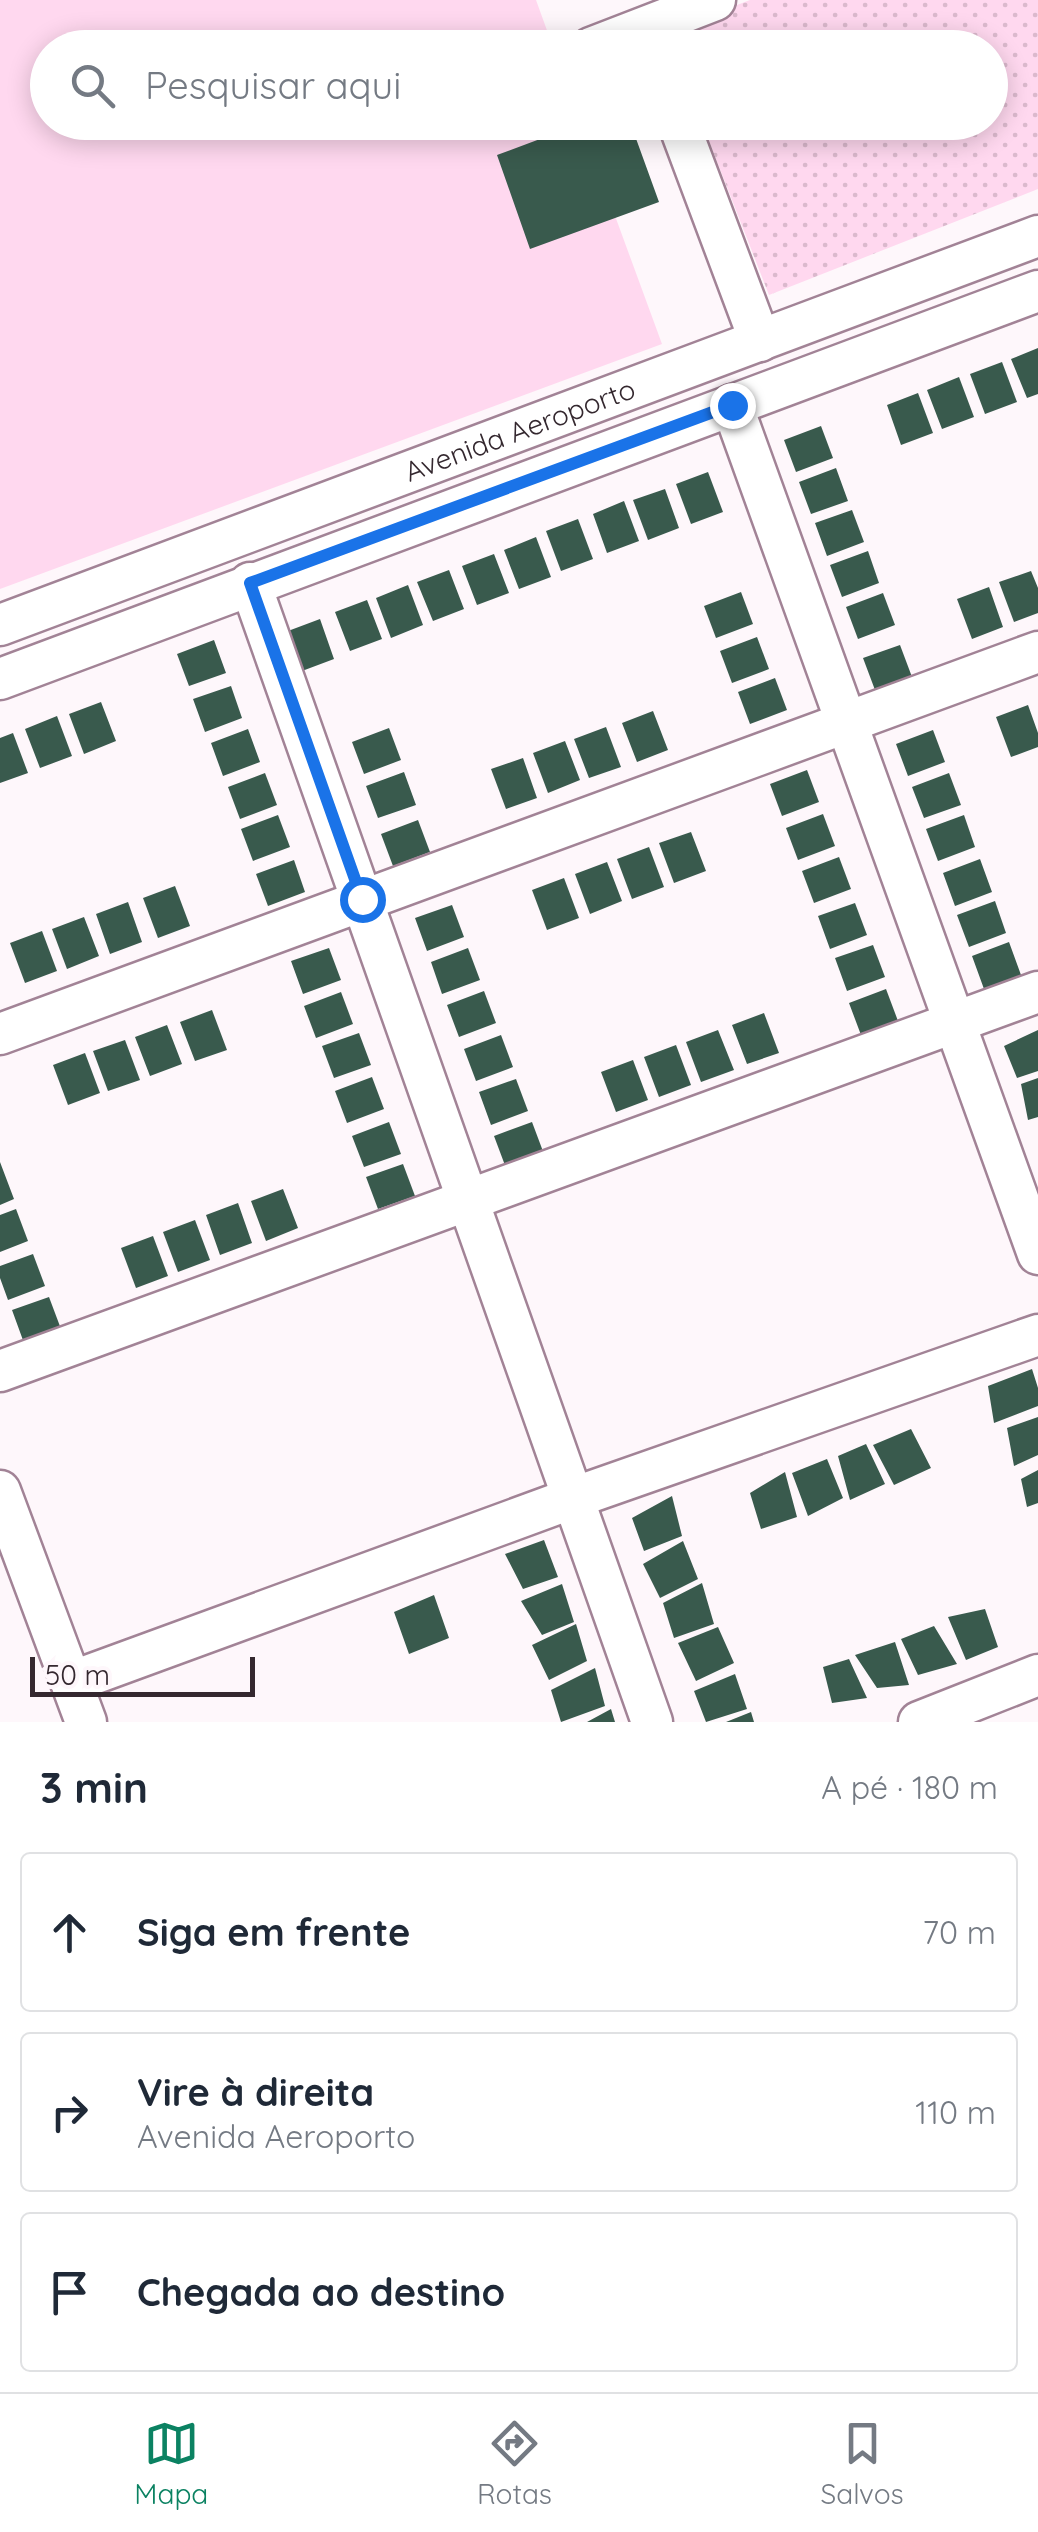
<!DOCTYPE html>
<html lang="pt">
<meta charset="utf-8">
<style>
:root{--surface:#fff;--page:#f2f2f3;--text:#1f2937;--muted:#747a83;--line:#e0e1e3;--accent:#0b8262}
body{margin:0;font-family:Quicksand,sans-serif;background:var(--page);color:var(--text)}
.scale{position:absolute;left:30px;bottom:25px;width:225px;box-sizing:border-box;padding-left:10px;border:5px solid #34282f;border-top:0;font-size:28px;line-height:35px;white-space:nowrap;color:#34282f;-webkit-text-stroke:8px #fef7fb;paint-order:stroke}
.stop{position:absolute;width:30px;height:30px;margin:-22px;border:8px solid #1a73e8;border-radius:50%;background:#fff}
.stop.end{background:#1a73e8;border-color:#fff;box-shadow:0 2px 10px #0008}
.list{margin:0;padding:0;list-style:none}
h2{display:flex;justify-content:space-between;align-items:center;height:130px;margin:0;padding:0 40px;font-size:42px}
h2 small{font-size:32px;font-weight:400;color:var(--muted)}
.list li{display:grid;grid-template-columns:65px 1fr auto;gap:30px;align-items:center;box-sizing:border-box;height:160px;margin:0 20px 20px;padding:0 20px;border:2px solid var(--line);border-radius:10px}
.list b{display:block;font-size:38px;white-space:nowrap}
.list p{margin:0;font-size:32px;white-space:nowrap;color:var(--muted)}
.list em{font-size:32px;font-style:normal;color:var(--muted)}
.icon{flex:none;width:55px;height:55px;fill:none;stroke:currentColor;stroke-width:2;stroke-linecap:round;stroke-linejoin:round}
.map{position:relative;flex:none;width:1038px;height:1722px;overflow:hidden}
.search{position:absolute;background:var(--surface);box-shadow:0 5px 25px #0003;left:30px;right:30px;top:30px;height:110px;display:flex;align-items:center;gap:25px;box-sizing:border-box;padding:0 35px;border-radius:55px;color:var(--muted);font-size:38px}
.sheet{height:670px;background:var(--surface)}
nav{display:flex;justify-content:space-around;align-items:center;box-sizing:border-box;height:140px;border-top:2px solid var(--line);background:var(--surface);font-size:28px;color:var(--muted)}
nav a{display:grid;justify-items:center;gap:5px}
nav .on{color:var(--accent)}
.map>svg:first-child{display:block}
.green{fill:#ffd8ef}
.park{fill:url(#park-dots)}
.building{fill:#395a4d}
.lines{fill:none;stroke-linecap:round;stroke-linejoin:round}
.minor-casing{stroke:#a28396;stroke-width:45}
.minor{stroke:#fff;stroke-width:40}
.route{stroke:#1a73e8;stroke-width:12}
.labels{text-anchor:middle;stroke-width:10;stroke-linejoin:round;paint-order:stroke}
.street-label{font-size:28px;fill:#34282f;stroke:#fef7fb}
</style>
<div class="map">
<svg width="1038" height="1722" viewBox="0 0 1038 1722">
<defs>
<pattern id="park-dots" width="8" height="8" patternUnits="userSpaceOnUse" patternTransform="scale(2.5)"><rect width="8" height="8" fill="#ffd8ef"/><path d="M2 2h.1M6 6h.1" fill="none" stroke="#dbb9cd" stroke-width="1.8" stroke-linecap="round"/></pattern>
</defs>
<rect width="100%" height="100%" fill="#fef7fb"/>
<path class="green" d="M 0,0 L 536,0 L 553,47 L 48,48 L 48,122 L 581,123 L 662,344 L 0,589 Z"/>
<path class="park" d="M 750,0 L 1038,0 L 1038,189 L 769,295 L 702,123 L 990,122 L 990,48 L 673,48 L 667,32 Z"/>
<path class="building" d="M 543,122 L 630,122 L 659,202 L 530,249 L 497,155 L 548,136 Z
M 1038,348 L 1038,394 L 1027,398 L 1011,359 Z
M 1002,362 L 1017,402 L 985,414 L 970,374 Z
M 959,377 L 974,417 L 942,429 L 927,390 Z
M 918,393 L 933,433 L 901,445 L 887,405 Z
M 821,426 L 833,458 L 796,472 L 784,440 Z
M 836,468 L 848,501 L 811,514 L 799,482 Z
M 708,472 L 723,512 L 691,524 L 676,484 Z
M 665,489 L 679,528 L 648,540 L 633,500 Z
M 624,501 L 639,541 L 607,553 L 593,514 Z
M 852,510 L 864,542 L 827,556 L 815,523 Z
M 578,519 L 593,559 L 561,571 L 546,531 Z
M 536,537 L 551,577 L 519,589 L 504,550 Z
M 868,551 L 879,583 L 842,597 L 830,565 Z
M 494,554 L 509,593 L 477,605 L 462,566 Z
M 449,570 L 464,609 L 433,621 L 417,582 Z
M 1031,571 L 1038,588 L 1038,613 L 1014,622 L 999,582 Z
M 408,585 L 423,625 L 391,638 L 376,598 Z
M 989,587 L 1003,627 L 972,639 L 957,599 Z
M 741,592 L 753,624 L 716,638 L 704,606 Z
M 883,593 L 895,625 L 858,639 L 846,607 Z
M 367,600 L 382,639 L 350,651 L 335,612 Z
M 320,619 L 334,659 L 302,671 L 288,631 Z
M 757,637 L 769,669 L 732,683 L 720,651 Z
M 214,640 L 226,673 L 189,686 L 177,654 Z
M 900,645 L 912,677 L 875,690 L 863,658 Z
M 775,678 L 787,710 L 750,724 L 738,692 Z
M 231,686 L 242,718 L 205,732 L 193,699 Z
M 101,702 L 116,741 L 84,754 L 69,714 Z
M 1028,705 L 1038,733 L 1038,747 L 1011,757 L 996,717 Z
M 653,711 L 668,750 L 637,762 L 622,723 Z
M 57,716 L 72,756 L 40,768 L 25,729 Z
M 606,727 L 621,767 L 589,778 L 574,739 Z
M 389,728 L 401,760 L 364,774 L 352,742 Z
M 248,729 L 260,762 L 223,776 L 211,743 Z
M 933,730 L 945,762 L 908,776 L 896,744 Z
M 13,733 L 28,773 L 0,783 L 0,738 Z
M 565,741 L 580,780 L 548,793 L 533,753 Z
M 523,758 L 537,798 L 506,809 L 491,769 Z
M 807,770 L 819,802 L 782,816 L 770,784 Z
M 404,772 L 416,805 L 378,818 L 366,786 Z
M 265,773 L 277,805 L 240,819 L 228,787 Z
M 949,773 L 961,805 L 924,818 L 912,787 Z
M 823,814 L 835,846 L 798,860 L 786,828 Z
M 278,815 L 290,847 L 253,861 L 241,829 Z
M 964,815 L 975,847 L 938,861 L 926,829 Z
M 418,820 L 430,852 L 393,866 L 381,834 Z
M 691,832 L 706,871 L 674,883 L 659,843 Z
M 649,847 L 664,887 L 632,899 L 617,859 Z
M 839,857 L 851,889 L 814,903 L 802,871 Z
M 980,859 L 992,892 L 955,906 L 943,873 Z
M 294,860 L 305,892 L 268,906 L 256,874 Z
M 607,862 L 622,901 L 590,914 L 575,874 Z
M 564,878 L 579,918 L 547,930 L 532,890 Z
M 175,886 L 190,926 L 158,938 L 143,898 Z
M 995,901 L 1006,933 L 969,947 L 957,915 Z
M 128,902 L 142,942 L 110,954 L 96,914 Z
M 855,903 L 867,935 L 830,949 L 818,916 Z
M 452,905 L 464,937 L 427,951 L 415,918 Z
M 84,917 L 99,956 L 67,969 L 52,929 Z
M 42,931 L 57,971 L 25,983 L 10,943 Z
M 1009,942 L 1021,975 L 984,989 L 972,956 Z
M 873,945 L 885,977 L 847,991 L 835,958 Z
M 329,948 L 341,980 L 303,994 L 291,961 Z
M 468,948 L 480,980 L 442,994 L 431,962 Z
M 886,989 L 898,1021 L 861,1035 L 849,1003 Z
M 484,991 L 496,1023 L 459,1037 L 447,1005 Z
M 341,992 L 353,1024 L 316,1038 L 304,1006 Z
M 212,1010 L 227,1050 L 195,1061 L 180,1022 Z
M 764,1013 L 779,1053 L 747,1064 L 732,1025 Z
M 167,1025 L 182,1064 L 150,1076 L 135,1037 Z
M 718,1030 L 734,1070 L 701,1082 L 686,1042 Z
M 1038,1030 L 1038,1071 L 1017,1078 L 1004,1046 Z
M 359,1033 L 371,1065 L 334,1078 L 322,1046 Z
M 501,1035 L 513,1067 L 476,1081 L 464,1049 Z
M 125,1040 L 140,1080 L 108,1091 L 93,1051 Z
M 676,1045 L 691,1085 L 659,1097 L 644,1057 Z
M 85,1053 L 100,1093 L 68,1105 L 53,1065 Z
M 633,1060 L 648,1100 L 616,1112 L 601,1072 Z
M 372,1077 L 384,1109 L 347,1123 L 335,1091 Z
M 1038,1078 L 1038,1117 L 1028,1120 L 1021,1084 Z
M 516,1079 L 528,1111 L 491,1125 L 479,1092 Z
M 389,1122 L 401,1154 L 364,1167 L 352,1136 Z
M 532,1122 L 544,1154 L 506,1168 L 494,1136 Z
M 0,1162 L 14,1199 L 0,1205 Z
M 403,1164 L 415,1196 L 378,1209 L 366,1177 Z
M 283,1189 L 298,1228 L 266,1241 L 251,1201 Z
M 238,1203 L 252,1243 L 220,1255 L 206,1215 Z
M 16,1209 L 28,1241 L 0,1252 L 0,1215 Z
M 195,1220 L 210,1260 L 178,1272 L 163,1232 Z
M 153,1236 L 168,1276 L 136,1288 L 121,1248 Z
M 33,1254 L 45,1286 L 8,1300 L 0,1278 L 0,1266 Z
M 49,1297 L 61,1329 L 24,1343 L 12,1310 Z
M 1032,1369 L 1038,1388 L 1038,1406 L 994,1423 L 988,1386 Z
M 1038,1417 L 1038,1455 L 1014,1466 L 1007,1428 Z
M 911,1429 L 931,1468 L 894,1485 L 873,1445 Z
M 866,1444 L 885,1484 L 850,1500 L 838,1456 Z
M 827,1459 L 843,1498 L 808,1516 L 792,1473 Z
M 1038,1470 L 1038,1503 L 1027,1507 L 1021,1479 Z
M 785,1472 L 797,1517 L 761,1529 L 750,1493 Z
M 672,1496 L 682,1536 L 644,1551 L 632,1518 Z
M 544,1540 L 558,1577 L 523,1589 L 505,1554 Z
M 683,1541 L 698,1579 L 660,1598 L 643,1564 Z
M 702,1583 L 714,1624 L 674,1638 L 663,1603 Z
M 562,1584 L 574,1622 L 542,1635 L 521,1601 Z
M 434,1595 L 449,1638 L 409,1654 L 394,1612 Z
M 985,1609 L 998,1647 L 966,1660 L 948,1617 Z
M 576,1624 L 587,1661 L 549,1680 L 532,1645 Z
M 934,1626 L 957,1664 L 918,1675 L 901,1639 Z
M 718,1627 L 734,1663 L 696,1681 L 678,1643 Z
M 895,1642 L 909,1685 L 877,1688 L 855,1655 Z
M 849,1659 L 867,1698 L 832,1703 L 823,1667 Z
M 595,1668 L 605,1706 L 561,1722 L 551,1690 Z
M 735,1674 L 747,1709 L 706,1722 L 694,1691 Z
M 611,1709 L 615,1722 L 587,1722 Z
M 751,1712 L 754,1722 L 726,1722 Z"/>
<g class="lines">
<defs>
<g id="minor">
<path d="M 591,48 L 715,0"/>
<path d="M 678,122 L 760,341"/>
<path d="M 732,405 L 1038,1254"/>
<path d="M 250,583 L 652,1722"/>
<path id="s1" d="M 0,625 L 1038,236"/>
<path d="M 0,679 L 1038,291"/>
<path d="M 0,1034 L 1038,652"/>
<path d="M 0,1371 L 1038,992"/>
<path d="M 0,1491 L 86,1722"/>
<path d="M 71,1682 L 573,1498 L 1038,1335"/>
<path d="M 919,1722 L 1038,1675"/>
</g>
</defs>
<use href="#minor" class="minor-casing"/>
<use href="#minor" class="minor"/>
</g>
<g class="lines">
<path class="route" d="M 362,899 L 250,583 L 732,405"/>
</g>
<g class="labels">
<g class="street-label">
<text dy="10" stroke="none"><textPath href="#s1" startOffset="555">Avenida Aeroporto</textPath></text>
</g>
</g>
</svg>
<div class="scale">50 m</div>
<div class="stop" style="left:362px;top:899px"></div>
<div class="stop end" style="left:732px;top:405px"></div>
<div class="search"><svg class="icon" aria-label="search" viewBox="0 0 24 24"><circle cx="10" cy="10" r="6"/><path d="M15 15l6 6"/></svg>Pesquisar aqui</div>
</div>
<section class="sheet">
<h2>3 min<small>A pé · 180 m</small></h2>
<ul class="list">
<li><svg class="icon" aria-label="ahead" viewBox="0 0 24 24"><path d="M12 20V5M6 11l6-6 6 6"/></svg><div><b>Siga em frente</b></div><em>70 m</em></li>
<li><svg class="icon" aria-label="right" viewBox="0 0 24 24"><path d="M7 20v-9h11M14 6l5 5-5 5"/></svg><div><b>Vire à direita</b><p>Avenida Aeroporto</p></div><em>110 m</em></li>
<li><svg class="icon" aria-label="arrive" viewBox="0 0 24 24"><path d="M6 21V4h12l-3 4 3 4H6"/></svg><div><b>Chegada ao destino</b></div></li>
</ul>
</section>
<nav>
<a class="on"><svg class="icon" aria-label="map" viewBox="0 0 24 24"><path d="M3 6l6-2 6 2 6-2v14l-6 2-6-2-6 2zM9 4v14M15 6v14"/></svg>Mapa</a>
<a><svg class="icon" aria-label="directions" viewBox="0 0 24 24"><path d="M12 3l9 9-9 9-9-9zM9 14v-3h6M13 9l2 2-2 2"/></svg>Rotas</a>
<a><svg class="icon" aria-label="saved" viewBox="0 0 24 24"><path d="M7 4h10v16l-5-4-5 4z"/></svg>Salvos</a>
</nav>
